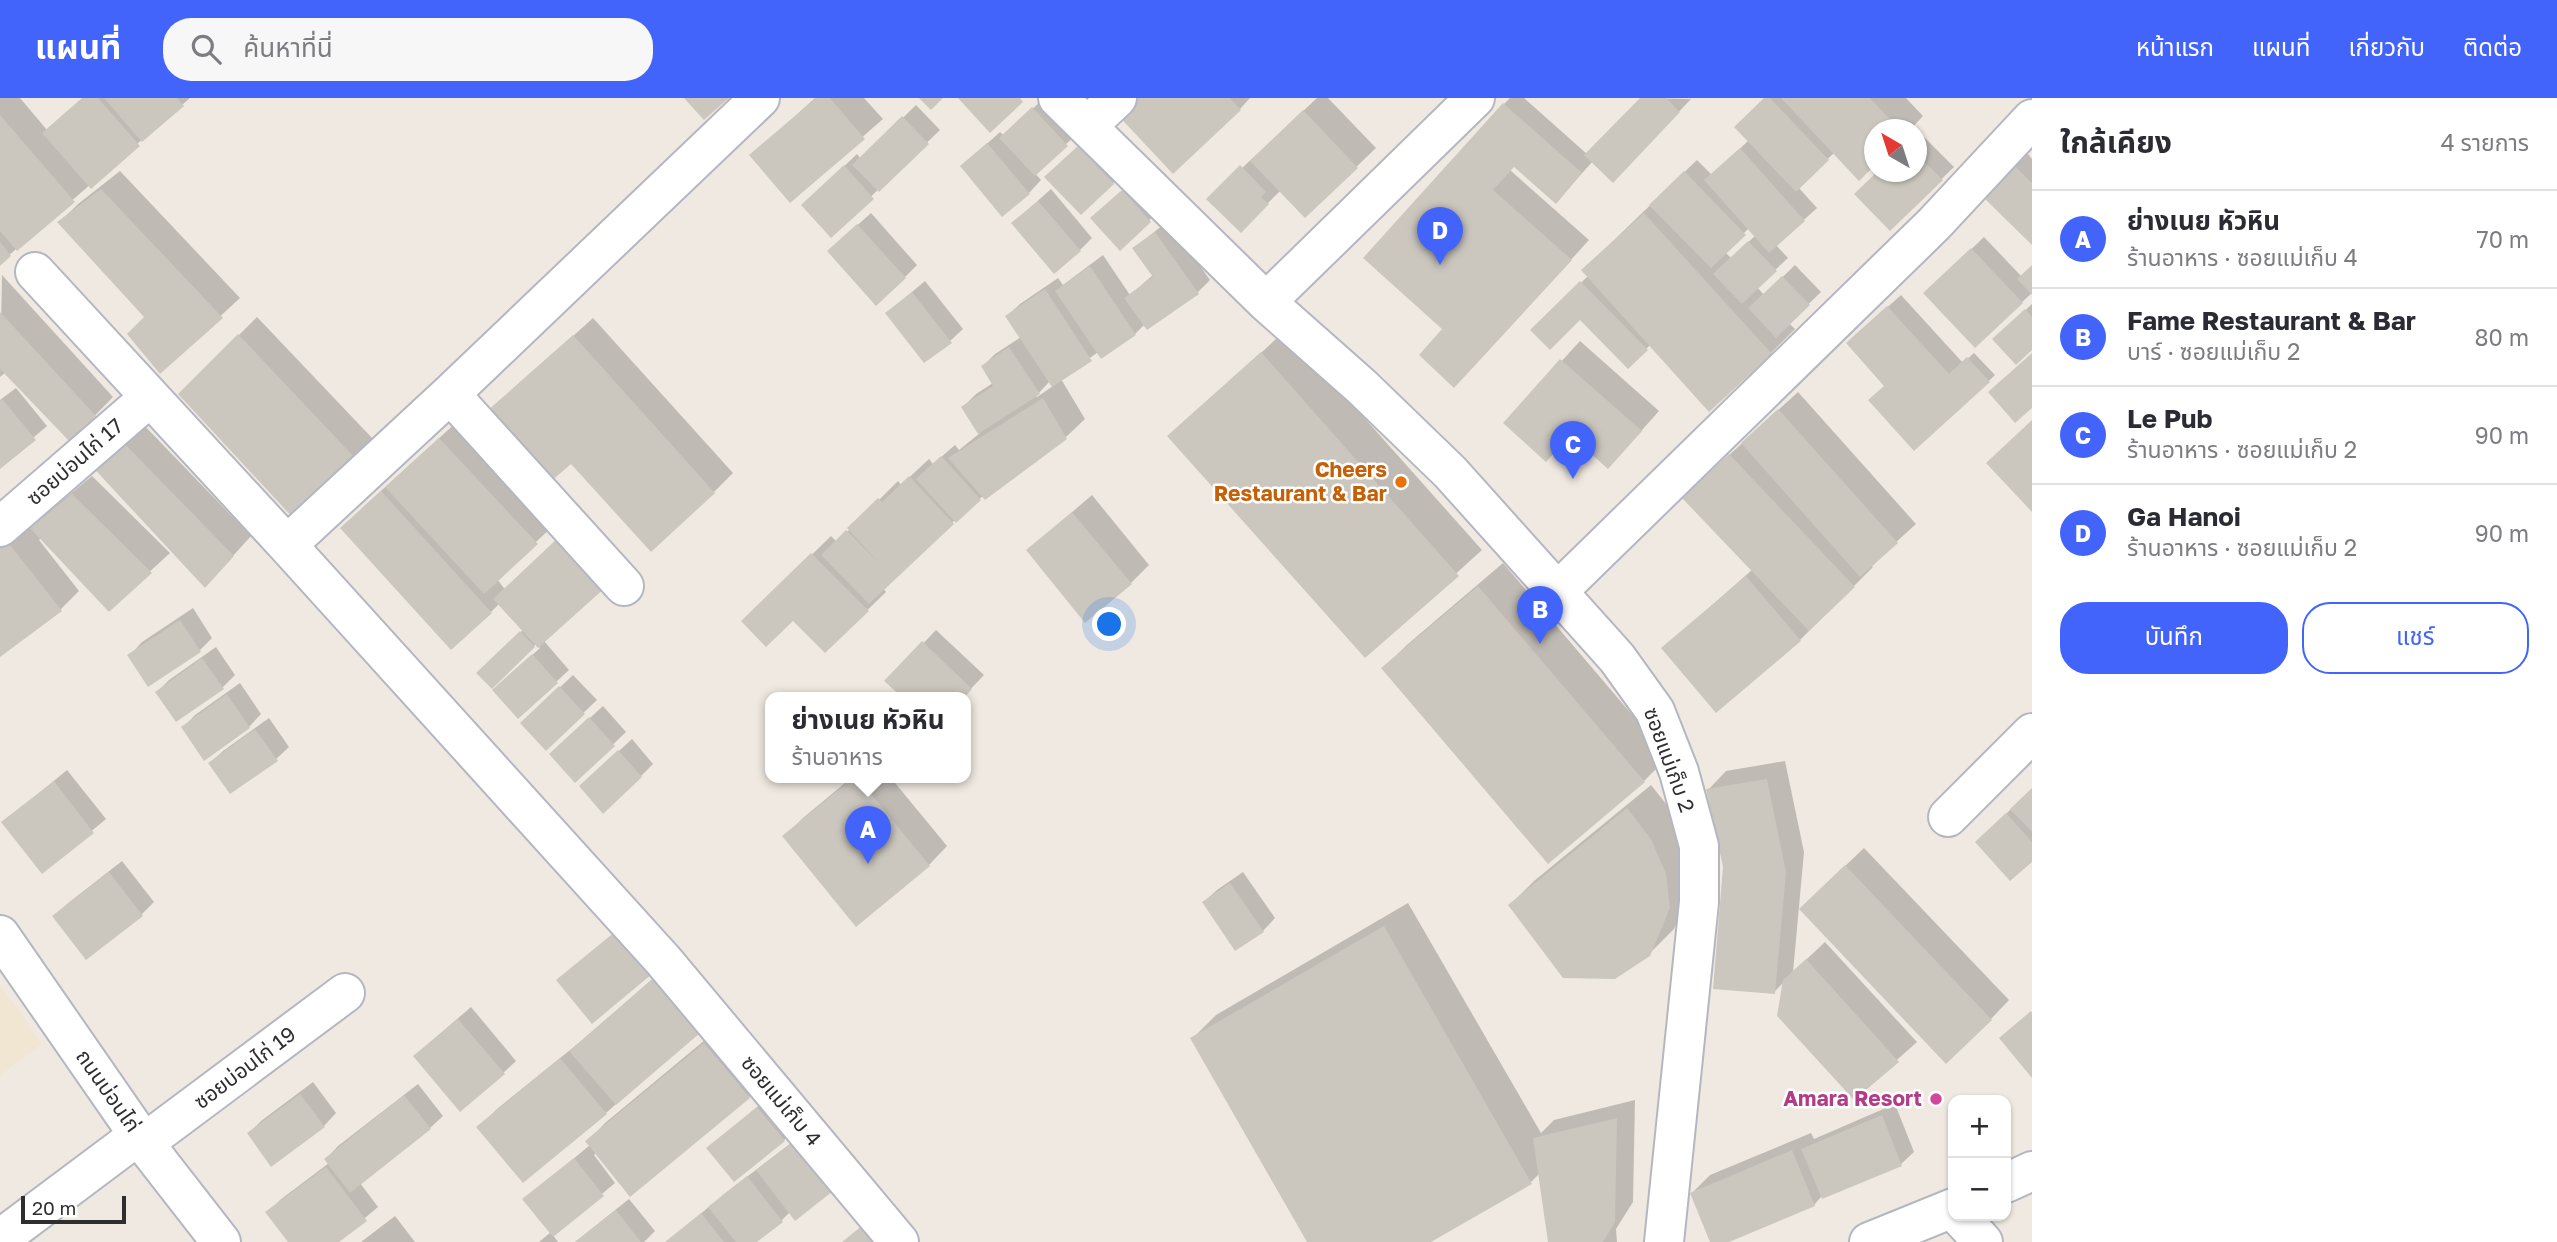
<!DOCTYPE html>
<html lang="th">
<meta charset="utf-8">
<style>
:root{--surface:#fff;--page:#f7f7f7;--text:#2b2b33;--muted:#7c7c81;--line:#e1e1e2;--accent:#4264fb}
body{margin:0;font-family:"Golos Text","Noto Sans Thai",sans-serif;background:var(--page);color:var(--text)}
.controls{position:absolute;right:21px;bottom:21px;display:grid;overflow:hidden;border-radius:14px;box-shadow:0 2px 5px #0004}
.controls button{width:63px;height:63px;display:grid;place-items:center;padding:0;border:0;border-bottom:2px solid var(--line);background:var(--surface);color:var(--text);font:35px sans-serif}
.compass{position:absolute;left:1864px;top:21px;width:63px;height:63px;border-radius:50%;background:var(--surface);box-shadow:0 2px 5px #0004;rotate:321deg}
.scale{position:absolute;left:21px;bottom:18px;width:105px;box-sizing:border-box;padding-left:7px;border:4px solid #2e2e2e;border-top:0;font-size:19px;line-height:24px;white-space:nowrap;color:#2e2e2e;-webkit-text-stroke:5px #fff;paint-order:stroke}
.you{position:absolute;left:1110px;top:527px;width:24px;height:24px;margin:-18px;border:5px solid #fff;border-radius:50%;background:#1a73e8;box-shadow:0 0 0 10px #1a73e833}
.badge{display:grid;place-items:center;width:46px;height:46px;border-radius:50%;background:var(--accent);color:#fff;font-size:23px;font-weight:700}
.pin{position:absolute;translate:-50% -58px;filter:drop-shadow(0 2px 4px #0008)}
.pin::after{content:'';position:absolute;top:37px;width:24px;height:21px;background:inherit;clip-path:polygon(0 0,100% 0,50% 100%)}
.popup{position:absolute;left:765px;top:594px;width:206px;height:91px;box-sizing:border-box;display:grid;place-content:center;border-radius:14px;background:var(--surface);filter:drop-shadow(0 2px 5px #0005);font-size:23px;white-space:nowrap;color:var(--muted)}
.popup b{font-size:26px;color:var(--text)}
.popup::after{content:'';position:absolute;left:50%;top:100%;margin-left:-14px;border:14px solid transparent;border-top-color:var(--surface)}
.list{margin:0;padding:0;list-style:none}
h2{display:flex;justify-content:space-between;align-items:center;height:91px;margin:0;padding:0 28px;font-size:30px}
h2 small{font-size:23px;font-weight:400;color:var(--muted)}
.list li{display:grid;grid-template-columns:46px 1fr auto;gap:21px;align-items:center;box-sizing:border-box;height:98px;padding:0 28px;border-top:2px solid var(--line)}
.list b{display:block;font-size:26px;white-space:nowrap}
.list p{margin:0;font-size:23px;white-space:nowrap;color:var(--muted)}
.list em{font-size:23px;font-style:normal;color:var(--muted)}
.actions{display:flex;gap:14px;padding:21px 28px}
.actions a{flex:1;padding:16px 0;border:2px solid var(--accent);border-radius:28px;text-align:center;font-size:24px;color:var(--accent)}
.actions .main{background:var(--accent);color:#fff}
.icon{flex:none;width:38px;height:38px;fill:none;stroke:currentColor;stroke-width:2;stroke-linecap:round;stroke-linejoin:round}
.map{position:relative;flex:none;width:2032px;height:1144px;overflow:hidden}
header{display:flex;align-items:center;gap:42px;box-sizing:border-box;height:98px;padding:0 35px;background:var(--accent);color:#fff}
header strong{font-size:33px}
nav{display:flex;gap:38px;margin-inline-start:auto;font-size:24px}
.search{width:490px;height:63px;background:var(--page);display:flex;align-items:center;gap:18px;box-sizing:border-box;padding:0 24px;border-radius:28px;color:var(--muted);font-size:26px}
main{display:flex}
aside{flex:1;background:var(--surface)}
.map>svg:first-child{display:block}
.education{fill:#f0e6d1}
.shadow{fill:#0003;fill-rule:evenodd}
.building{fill:#cbc7bf}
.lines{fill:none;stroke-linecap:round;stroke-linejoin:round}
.minor-casing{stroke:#b4b7c1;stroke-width:42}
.minor{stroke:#fff;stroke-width:38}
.food-dot{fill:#e8710a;stroke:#fff;stroke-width:2.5}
.hotel-dot{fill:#d1479c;stroke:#fff;stroke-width:2.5}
.labels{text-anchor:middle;stroke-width:5;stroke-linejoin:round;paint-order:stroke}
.street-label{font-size:21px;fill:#2e2e2e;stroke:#fff}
.food-label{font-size:21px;font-weight:bold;fill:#c56008;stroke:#fff;text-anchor:end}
.hotel-label{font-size:21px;font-weight:bold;fill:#b23c85;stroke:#fff;text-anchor:end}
</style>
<header>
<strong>แผนที่</strong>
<div class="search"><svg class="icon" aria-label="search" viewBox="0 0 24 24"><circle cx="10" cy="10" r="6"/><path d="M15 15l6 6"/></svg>ค้นหาที่นี่</div>
<nav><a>หน้าแรก</a><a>แผนที่</a><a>เกี่ยวกับ</a><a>ติดต่อ</a></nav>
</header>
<main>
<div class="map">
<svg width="2032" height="1144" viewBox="0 0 2032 1144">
<rect width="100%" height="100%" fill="#efe9e1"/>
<path class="education" d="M 0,887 L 42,946 L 0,977 Z"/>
<path class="shadow" d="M 0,0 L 20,0 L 47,32 L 83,0 L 190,0 L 0,165 Z
M 815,0 L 864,0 L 883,21 L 790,102 L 752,57 Z
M 1044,0 L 1079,34 L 1035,75 L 1041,82 L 1029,95 L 962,68 L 1000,34 L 1004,38 Z
M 1130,0 L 1250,0 L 1240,11 Z
M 1317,0 L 1328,0 L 1376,50 L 1305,118 L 1281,92 L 1241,132 L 1209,101 Z
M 1510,0 L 1524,0 L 1587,56 L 1643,0 L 1691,1 L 1625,70 L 1593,63 L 1568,91 L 1515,67 L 1510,72 L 1589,142 L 1473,269 L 1445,231 L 1504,6 Z
M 1766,0 L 1906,0 L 1923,18 L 1910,32 L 1874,32 L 1874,66 L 1859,80 L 1835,54 L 1798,89 L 1817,110 L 1776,147 L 1788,160 L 1757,189 L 1764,197 L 1795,167 L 1821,194 L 1789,225 L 1795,231 L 1771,255 L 1650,247 L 1628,269 L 1580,220 L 1533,232 L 1588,178 L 1583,172 L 1697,62 L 1712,77 L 1749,42 ZM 1749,130 L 1756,137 L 1731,160 L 1725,154 Z
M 916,7 L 940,32 L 831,137 L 816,95 L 857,56 L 861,61 Z
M 1919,34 L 1954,69 L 1890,131 L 1856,96 L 1879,74 L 1916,74 L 1916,37 Z
M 1091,37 L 1125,73 L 1113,85 L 1059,66 Z
M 2028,56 L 2032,61 L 2032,144 L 1986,99 Z
M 120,73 L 240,200 L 160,274 L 146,219 L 60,124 L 78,106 Z
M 1136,81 L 1162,110 L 1120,150 L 1105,108 Z
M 1051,91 L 1092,140 L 1080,152 L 1013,125 Z
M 871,115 L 917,167 L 905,179 L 842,141 Z
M 1168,123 L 1210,182 L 1198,194 L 1147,230 L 1145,226 L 1135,236 L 1098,254 L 1061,281 L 1085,321 L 1066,339 L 985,399 L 984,397 L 955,422 L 883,490 L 886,494 L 825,553 L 793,520 L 744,523 L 831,438 L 837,444 L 898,383 L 901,387 L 929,361 L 933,366 L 955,347 L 959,352 L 980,335 L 963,309 L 976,296 L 993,285 L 983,268 L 995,256 L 1021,239 L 1007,218 L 1020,206 L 1058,180 L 1063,187 L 1103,157 L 1130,197 L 1153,177 L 1134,150 ZM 1050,283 L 1053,288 L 1037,299 L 1036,298 Z
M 1984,139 L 2022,179 L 2032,169 L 2032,195 L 1975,247 L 1926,195 Z
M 2,177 L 113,299 L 71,342 L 6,274 L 0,279 Z
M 925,183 L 963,231 L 950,243 L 887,215 Z
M 1901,197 L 1963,265 L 1974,255 L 1995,277 L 1971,300 L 1886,287 L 1861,233 Z
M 2032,206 L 2032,250 L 2007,229 Z
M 257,219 L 373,341 L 295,419 L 180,296 Z
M 593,220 L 733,375 L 714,394 L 572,363 L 489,314 Z
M 1286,232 L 1482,452 L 1365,558 L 1170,338 Z
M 1580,243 L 1659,313 L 1626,350 L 1571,336 L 1505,325 Z
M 16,290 L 47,328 L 0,368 L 0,302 Z
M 1798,294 L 1916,426 L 1871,467 L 1873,469 L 1800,542 L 1663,551 L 1753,471 L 1703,381 Z
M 138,321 L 251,438 L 223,469 L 108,344 Z
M 459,322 L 555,426 L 497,481 L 544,543 L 569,572 L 556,584 L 507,580 L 540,550 L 536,546 L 492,588 L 479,575 L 523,532 L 499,506 L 491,514 L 361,411 Z
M 92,378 L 170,455 L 109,511 L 41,440 L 39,442 L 79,493 L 61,511 L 0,556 L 0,446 L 27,426 L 31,431 L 51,412 Z
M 1092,397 L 1149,467 L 1131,485 L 1028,452 Z
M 1503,465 L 1668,659 L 1644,683 L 1383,570 L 1408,546 Z
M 193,510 L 212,540 L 200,552 L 130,557 L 142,544 Z
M 936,532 L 984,577 L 962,600 L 887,583 Z
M 216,549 L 235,577 L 223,589 L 157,594 L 169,582 Z
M 573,577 L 597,602 L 546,650 L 535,613 Z
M 240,585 L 261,616 L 249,629 L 183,630 L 195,617 Z
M 603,608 L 626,634 L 576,682 L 564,644 Z
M 269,620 L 289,649 L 276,661 L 210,665 L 223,653 Z
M 632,641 L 653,666 L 641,678 L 594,676 Z
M 1785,663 L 1804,754 L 1793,874 L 1825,844 L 1917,944 L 1854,1000 L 1784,884 L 1774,894 L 1725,769 L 1708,692 L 1726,673 Z
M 67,672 L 106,721 L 42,774 L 4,724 Z
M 851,680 L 891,680 L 947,748 L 929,767 L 784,739 L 803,720 Z
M 1651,687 L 1675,717 L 1694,785 L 1674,831 L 1649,856 L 1510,807 L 1534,783 Z
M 2032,691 L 2032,761 L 1989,732 Z
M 1864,750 L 2009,902 L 1991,921 L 1820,792 Z
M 122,763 L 154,804 L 141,817 L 54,818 L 67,806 Z
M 1243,774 L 1275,820 L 1263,833 L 1204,804 L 1217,792 Z
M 1408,805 L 1541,1035 L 1554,1022 L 1635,1002 L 1633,1104 L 1616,1131 L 1617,1144 L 1550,1144 L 1540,1075 L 1531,1084 L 1428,1144 L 1309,1144 L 1192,941 L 1216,917 Z
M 673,863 L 717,916 L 606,1015 L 479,1029 L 497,1011 L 580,944 Z
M 471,909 L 516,963 L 503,975 L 428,946 Z
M 723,927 L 767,980 L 749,999 L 596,1055 L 594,1057 L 615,1085 L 553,1137 L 558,1144 L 539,1144 L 551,1134 L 525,1101 L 590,1047 L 587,1044 L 605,1025 Z
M 313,984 L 336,1015 L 324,1028 L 249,1035 L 261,1023 Z
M 418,986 L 443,1018 L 430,1030 L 360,1085 L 378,1109 L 336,1144 L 290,1144 L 268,1114 L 280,1102 L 329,1065 L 326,1061 L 338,1048 Z
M 770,998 L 796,1030 L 784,1042 L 709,1050 Z
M 1895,1006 L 1914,1054 L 1901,1066 L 1821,1099 L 1814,1107 L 1724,1144 L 1711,1144 L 1692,1095 L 1710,1077 L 1811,1035 L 1814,1041 Z
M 808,1032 L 790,1114 L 782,1122 L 755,1144 L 667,1144 L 723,1097 Z
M 629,1101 L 655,1133 L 644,1144 L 575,1144 Z
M 395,1118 L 415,1144 L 361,1144 Z"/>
<path class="building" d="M 82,0 L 98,0 L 140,48 L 91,91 L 42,35 Z
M 104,0 L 177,0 L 184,8 L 142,44 Z
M 684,0 L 729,0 L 704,22 Z
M 816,0 L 830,0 L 865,41 L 790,105 L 749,57 Z
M 919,0 L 943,0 L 931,12 Z
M 958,0 L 1020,0 L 1023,4 L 990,35 Z
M 1128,0 L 1230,0 L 1241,12 L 1173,76 L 1114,13 Z
M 1640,0 L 1666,0 L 1680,14 L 1613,85 L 1584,57 Z
M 1764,0 L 1770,0 L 1829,62 L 1796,94 L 1734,29 Z
M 1781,0 L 1870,0 L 1900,32 L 1874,32 L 1874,68 L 1859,83 Z
M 1503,5 L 1582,75 L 1556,106 L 1514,69 L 1493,92 L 1572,162 L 1454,290 L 1419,257 L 1442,231 L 1363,160 Z
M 1032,9 L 1068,48 L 1035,78 L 999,40 Z
M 1303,12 L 1358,70 L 1305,120 L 1250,63 Z
M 0,17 L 75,104 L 17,153 L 0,133 Z
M 902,18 L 929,46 L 879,94 L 852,67 Z
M 987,45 L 1030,96 L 1002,119 L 960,68 Z
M 1078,48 L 1114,86 L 1081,117 L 1044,79 Z
M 1740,50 L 1805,123 L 1769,155 L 1704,82 Z
M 1916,56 L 1943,82 L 1890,133 L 1854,96 L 1877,74 L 1916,74 Z
M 844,67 L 874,101 L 831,140 L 801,107 Z
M 1240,67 L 1266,94 L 1261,99 L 1269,106 L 1241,135 L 1206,101 Z
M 2014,67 L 2032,85 L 2032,147 L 1983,99 Z
M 1684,73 L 1746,137 L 1711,170 L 1649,107 Z
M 101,91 L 223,220 L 160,276 L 127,236 L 144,219 L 57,124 Z
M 1122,92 L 1151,124 L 1120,153 L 1090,120 Z
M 1038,103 L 1081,153 L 1054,176 L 1011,125 Z
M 1644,115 L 1772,256 L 1709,314 L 1581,172 Z
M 857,126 L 906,180 L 876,208 L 827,153 Z
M 1155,134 L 1199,196 L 1147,232 L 1124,200 L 1153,179 L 1132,150 Z
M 1748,143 L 1777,173 L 1742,206 L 1713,176 Z
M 0,144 L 11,158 L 0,168 Z
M 1971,150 L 2023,205 L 1975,250 L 1923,195 Z
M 2032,167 L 2032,197 L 2017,181 Z
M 1090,168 L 1136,237 L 1101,261 L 1055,193 Z
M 1782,178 L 1810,207 L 1776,240 L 1748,210 Z
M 1580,183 L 1648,252 L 1628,271 L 1580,222 L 1550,252 L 1530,232 Z
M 1045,191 L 1092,263 L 1052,289 L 1005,218 Z
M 912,194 L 952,245 L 924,265 L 885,215 Z
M 1887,208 L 1949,276 L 1967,259 L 1990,284 L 1914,353 L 1868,302 L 1884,288 L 1846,245 Z
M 2025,211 L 2032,219 L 2032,252 L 2016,267 L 1992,241 Z
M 0,214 L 96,318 L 71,345 L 0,271 Z
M 238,236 L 356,361 L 295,422 L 178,296 Z
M 573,237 L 715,395 L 651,454 L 571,366 L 549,385 L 486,314 Z
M 1009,249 L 1040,296 L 978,336 L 961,309 L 993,288 L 981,268 Z
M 1261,254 L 1459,478 L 1365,560 L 1167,338 Z
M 2032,255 L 2032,310 L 2015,325 L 1988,294 Z
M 1560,261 L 1642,333 L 1608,371 L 1570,337 L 1546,364 L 1503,325 Z
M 1043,300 L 1067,341 L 985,402 L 948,360 Z
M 2,301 L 36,342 L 0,371 L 0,303 Z
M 1778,311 L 1898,445 L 1860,479 L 1741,345 Z
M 2032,322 L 2032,414 L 1986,365 Z
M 118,339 L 234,458 L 205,490 L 87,363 Z
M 439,340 L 538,446 L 484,496 L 385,389 Z
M 1729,356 L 1855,489 L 1809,533 L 1682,400 Z
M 941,358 L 981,402 L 956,425 L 916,381 Z
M 909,378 L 954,426 L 869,506 L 821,457 L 846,432 L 880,466 L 847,430 L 878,400 L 882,404 Z
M 381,393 L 492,515 L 451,552 L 340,430 Z
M 72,396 L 152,475 L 109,514 L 30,430 Z
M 1072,414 L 1132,486 L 1085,525 L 1026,452 Z
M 560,438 L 607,488 L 538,550 L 493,501 Z
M 7,443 L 62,513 L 0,559 L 0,449 Z
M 811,455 L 869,513 L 825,555 L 793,523 L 766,549 L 741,523 Z
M 1746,478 L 1801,543 L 1716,615 L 1661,550 Z
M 1478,488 L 1645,684 L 1548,766 L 1381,570 Z
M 180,522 L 201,554 L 148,589 L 127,557 Z
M 520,533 L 535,549 L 492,591 L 476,575 Z
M 922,543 L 972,591 L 964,600 L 903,600 L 884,583 Z
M 532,556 L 558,585 L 518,621 L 492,592 Z
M 202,560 L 224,591 L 176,624 L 155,594 Z
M 559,588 L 585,616 L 546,653 L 520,625 Z
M 227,596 L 250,630 L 204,663 L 181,629 Z
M 589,619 L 615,648 L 575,685 L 549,656 Z
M 255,631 L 278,663 L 230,696 L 208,665 Z
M 618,652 L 642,679 L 603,716 L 579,688 Z
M 853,680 L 858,680 L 930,768 L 856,829 L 782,738 Z
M 1767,681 L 1786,774 L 1775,896 L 1713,891 L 1723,769 L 1706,691 Z
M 54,683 L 94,735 L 42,776 L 1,724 Z
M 2032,690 L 2032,734 L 2010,711 Z
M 1627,710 L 1651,741 L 1666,776 L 1670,810 L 1650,858 L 1615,881 L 1563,880 L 1508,807 Z
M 2006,715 L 2032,744 L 2032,764 L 2010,783 L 1975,744 Z
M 1845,767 L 1992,922 L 1946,966 L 1799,811 Z
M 109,774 L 143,818 L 86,862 L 52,818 Z
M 1230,785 L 1264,834 L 1235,853 L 1202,804 Z
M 1384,828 L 1532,1086 L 1431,1144 L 1307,1144 L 1190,940 Z
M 616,833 L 652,876 L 592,926 L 556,882 Z
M 1806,861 L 1899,964 L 1854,1002 L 1777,918 L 1783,882 Z
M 653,881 L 700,935 L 616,1007 L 569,953 Z
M 2031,913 L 2032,915 L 2032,980 L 1999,940 Z
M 458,921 L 505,976 L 460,1014 L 413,958 Z
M 704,945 L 750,1000 L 630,1099 L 585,1043 Z
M 560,960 L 607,1016 L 523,1085 L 476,1029 Z
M 300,996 L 325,1029 L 271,1069 L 247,1035 Z
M 404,997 L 431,1031 L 350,1095 L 324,1061 Z
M 757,1009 L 785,1043 L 734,1084 L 706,1050 Z
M 1882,1017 L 1902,1068 L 1822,1101 L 1801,1051 Z
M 1617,1020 L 1615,1124 L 1603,1144 L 1548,1144 L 1533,1040 Z
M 795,1043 L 833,1093 L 795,1123 L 756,1072 Z
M 1792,1052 L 1815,1108 L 1729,1144 L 1710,1144 L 1690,1095 Z
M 574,1060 L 604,1098 L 553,1139 L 522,1101 Z
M 326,1069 L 367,1123 L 339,1144 L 288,1144 L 265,1114 Z
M 747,1078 L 783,1124 L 757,1144 L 736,1144 L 708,1109 Z
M 616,1112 L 641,1144 L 575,1144 Z
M 701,1115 L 724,1144 L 665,1144 Z
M 863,1127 L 877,1144 L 842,1144 Z"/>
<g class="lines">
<defs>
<path id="minor" d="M 1058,0 L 1266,204 L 1362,289 L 1450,374 L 1617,560 L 1655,613 L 1679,674 L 1699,748 L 1699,804 L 1664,1144
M 1087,28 L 1117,0
M 35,174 L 287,447 L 663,862 L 899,1144
M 1266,204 L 1475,0
M 450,296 L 624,488
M 0,429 L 150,299
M 287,447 L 450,296 L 760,0
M 1556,495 L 1934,126 L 2032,21
M 1948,719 L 2032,635
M 0,837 L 144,1045 L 221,1144
M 144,1045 L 345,895
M 2006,1085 L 2032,1073
M 1959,1118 L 1983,1144
M 0,1141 L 139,1037
M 1869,1144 L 1953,1110"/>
</defs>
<use href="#minor" class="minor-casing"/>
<use href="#minor" class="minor"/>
</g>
<circle class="food-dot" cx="1401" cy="384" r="7"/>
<circle class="hotel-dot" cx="1936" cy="1001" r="7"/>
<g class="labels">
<g class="street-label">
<text transform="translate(75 364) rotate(-41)" y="7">ซอยบ่อนไก่ 17</text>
<text transform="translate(1669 662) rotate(70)" y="7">ซอยแม่เก็บ 2</text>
<text transform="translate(245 970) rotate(-37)" y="7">ซอยบ่อนไก่ 19</text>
<text transform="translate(108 993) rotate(55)" y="7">ถนนบ่อนไก่</text>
<text transform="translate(781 1003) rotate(50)" y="7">ซอยแม่เก็บ 4</text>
</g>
<g class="food-label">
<text x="1387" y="379">Cheers<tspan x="1387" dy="24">Restaurant &amp; Bar</tspan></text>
</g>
<g class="hotel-label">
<text x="1922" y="1008">Amara Resort</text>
</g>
</g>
</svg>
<div class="controls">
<button>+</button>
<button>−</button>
</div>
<svg class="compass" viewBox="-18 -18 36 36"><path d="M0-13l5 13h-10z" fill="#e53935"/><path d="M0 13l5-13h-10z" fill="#7c7c81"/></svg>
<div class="scale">20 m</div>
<div class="you"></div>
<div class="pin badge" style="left:868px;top:766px">A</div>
<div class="popup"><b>ย่างเนย หัวหิน</b>ร้านอาหาร</div>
<div class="pin badge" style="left:1540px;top:546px">B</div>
<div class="pin badge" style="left:1573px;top:381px">C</div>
<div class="pin badge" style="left:1440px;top:167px">D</div>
</div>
<aside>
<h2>ใกล้เคียง<small>4 รายการ</small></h2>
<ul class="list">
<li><span class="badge">A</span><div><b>ย่างเนย หัวหิน</b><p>ร้านอาหาร · ซอยแม่เก็บ 4</p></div><em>70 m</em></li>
<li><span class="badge">B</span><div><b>Fame Restaurant &amp; Bar</b><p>บาร์ · ซอยแม่เก็บ 2</p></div><em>80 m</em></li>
<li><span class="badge">C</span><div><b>Le Pub</b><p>ร้านอาหาร · ซอยแม่เก็บ 2</p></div><em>90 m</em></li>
<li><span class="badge">D</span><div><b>Ga Hanoi</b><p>ร้านอาหาร · ซอยแม่เก็บ 2</p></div><em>90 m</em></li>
</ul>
<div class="actions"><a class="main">บันทึก</a><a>แชร์</a></div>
</aside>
</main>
